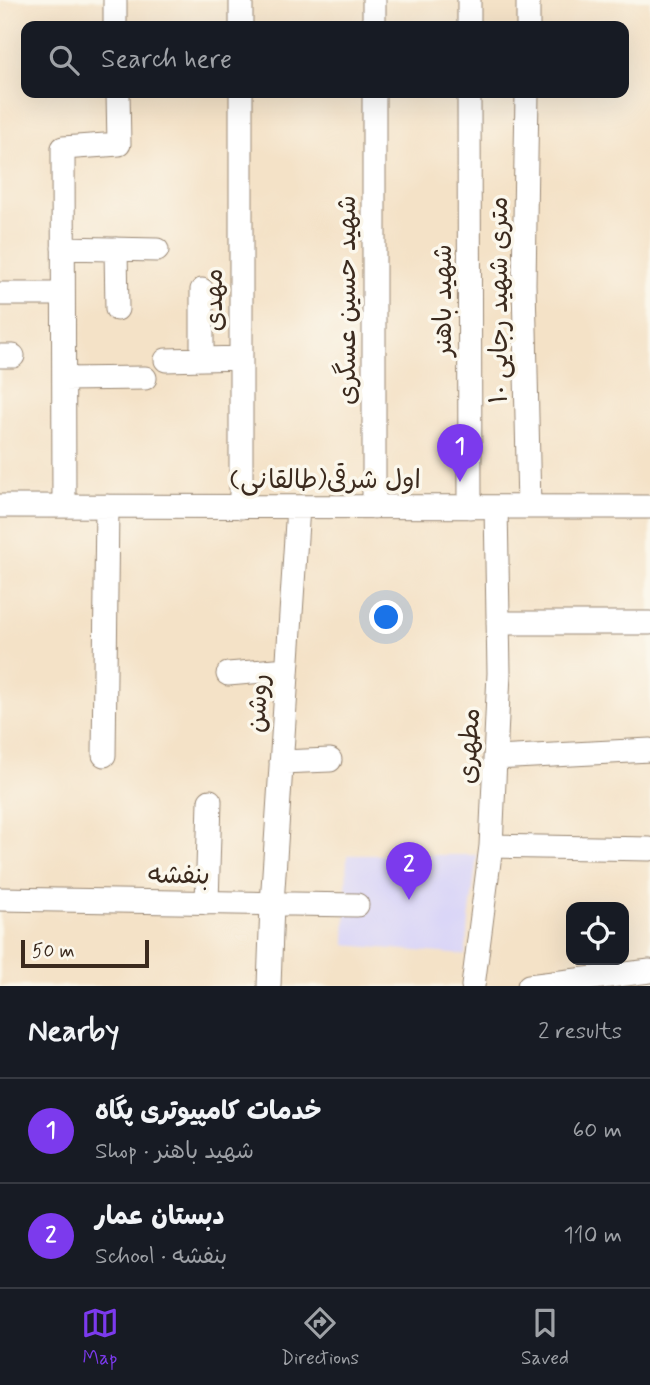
<!DOCTYPE html>
<meta charset="utf-8">
<style>
:root{--surface:#171b24;--page:#20242c;--text:#f1f3f6;--muted:#9ea1a6;--line:#363941;--accent:#7c3aed}
body{margin:0;font-family:Mynerve,"Playpen Sans Arabic",sans-serif;background:var(--page);color:var(--text)}
.controls{position:absolute;right:21px;bottom:21px;display:grid;overflow:hidden;border-radius:14px;box-shadow:0 7px 28px #0002}
.controls button{width:63px;height:63px;display:grid;place-items:center;padding:0;border:0;border-bottom:2px solid var(--line);background:var(--surface);color:var(--text);font:35px sans-serif}
.scale{position:absolute;left:21px;bottom:18px;width:128px;box-sizing:border-box;padding-left:7px;border:4px solid #3b2a1e;border-top:0;font-size:19px;line-height:24px;white-space:nowrap;color:#3b2a1e;-webkit-text-stroke:5px #fbf7ec;paint-order:stroke}
.you{position:absolute;left:387px;top:618px;width:24px;height:24px;margin:-18px;border:5px solid #fff;border-radius:50%;background:#1a73e8;box-shadow:0 0 0 10px #1a73e833}
.badge{display:grid;place-items:center;width:46px;height:46px;border-radius:50%;background:var(--accent);color:#fff;font-size:23px;font-weight:700}
.pin{position:absolute;translate:-50% -58px;filter:drop-shadow(0 2px 4px #0008)}
.pin::after{content:'';position:absolute;top:37px;width:24px;height:21px;background:inherit;clip-path:polygon(0 0,100% 0,50% 100%)}
.list{margin:0;padding:0;list-style:none}
h2{display:flex;justify-content:space-between;align-items:center;height:91px;margin:0;padding:0 28px;font-size:30px}
h2 small{font-size:23px;font-weight:400;color:var(--muted)}
.list li{display:grid;grid-template-columns:46px 1fr auto;gap:21px;align-items:center;box-sizing:border-box;height:105px;padding:0 28px;border-top:2px solid var(--line)}
.list b{display:block;font-size:26px;white-space:nowrap}
.list p{margin:0;font-size:23px;white-space:nowrap;color:var(--muted)}
.list em{font-size:23px;font-style:normal;color:var(--muted)}
.icon{flex:none;width:38px;height:38px;fill:none;stroke:currentColor;stroke-width:2;stroke-linecap:round;stroke-linejoin:round}
.map{position:relative;flex:none;width:650px;height:986px;overflow:hidden}
.search{position:absolute;background:var(--surface);box-shadow:0 7px 28px #0002;left:21px;right:21px;top:21px;height:77px;display:flex;align-items:center;gap:18px;box-sizing:border-box;padding:0 24px;border-radius:14px;color:var(--muted);font-size:26px}
.sheet{height:301px;background:var(--surface)}
nav{display:flex;justify-content:space-around;align-items:center;box-sizing:border-box;height:98px;border-top:2px solid var(--line);background:var(--surface);font-size:19px;color:var(--muted)}
nav a{display:grid;justify-items:center;gap:4px}
nav .on{color:var(--accent)}
.map>svg:first-child{display:block}
.built{fill:#dad6f7}
.lines{fill:none;stroke-linecap:round;stroke-linejoin:round}
.minor-casing{stroke:#988672;stroke-width:25}
.minor{stroke:#fff;stroke-width:23}
.labels{text-anchor:middle;stroke-width:7;stroke-linejoin:round;paint-order:stroke}
.street-label{font-size:26px;fill:#3b2a1e;stroke:#fbf7ec}
</style>
<div class="map">
<svg width="650" height="986" viewBox="0 0 650 986">
<rect width="100%" height="100%" fill="#fbf7ec"/>
<filter id="ink" filterUnits="userSpaceOnUse"><feTurbulence type="fractalNoise" baseFrequency=".0143" numOctaves="2"/><feDisplacementMap in="SourceGraphic" scale="14" xChannelSelector="R" yChannelSelector="G"/><feConvolveMatrix kernelMatrix="1 2 1 2 8 2 1 2 1" color-interpolation-filters="sRGB"/></filter>
<filter id="wash" filterUnits="userSpaceOnUse"><feTurbulence type="fractalNoise" baseFrequency=".00686" numOctaves="4" result="noise"/><feDisplacementMap in="SourceGraphic" scale="28" xChannelSelector="R" yChannelSelector="G"/><feGaussianBlur stdDeviation="1.57" result="paint"/><feColorMatrix in="noise" values="0 0 0 0 0 0 0 0 0 0 0 0 0 0 0 0 0 1.4 0 .05"/><feComposite in="paint" operator="in"/></filter>
<g filter="url(#wash)">
<rect width="100%" height="100%" fill="#f4e2c7"/>
<path class="built" d="M 347,855 L 477,855 L 465,955 L 345,945 Z"/>
</g>
<g filter="url(#ink)">
<g class="lines">
<defs>
<path id="minor" d="M 115,0 L 115,26
M 469,0 L 469,26
M 241,26 L 241,0
M 374,26 L 374,0
M 528,26 L 528,0
M 469,93 L 470,507
M 527,93 L 524,284 L 529,507
M 63,248 L 157,250
M 116,249 L 117,309
M 202,290 L 202,359
M 0,294 L 63,294
M 0,356 L 13,356
M 166,360 L 241,358
M 64,379 L 145,378
M 0,506 L 650,507
M 64,506 L 63,148 L 119,144 L 118,93
M 241,507 L 241,93
M 374,507 L 374,93
M 498,623 L 650,623
M 228,674 L 287,669
M 104,755 L 107,506
M 495,758 L 650,750
M 281,762 L 330,760
M 491,846 L 650,849
M 0,899 L 357,905
M 207,903 L 210,801
M 269,986 L 272,904 L 298,507
M 473,986 L 491,846 L 499,673 L 496,507
M 529,986 L 650,971"/>
</defs>
<use href="#minor" class="minor-casing"/>
<use href="#minor" class="minor"/>
</g>
</g>
<g class="labels">
<g class="street-label">
<text transform="translate(213 300) rotate(-90)" y="9">مهدی</text>
<text transform="translate(346 300) rotate(-90)" y="9">شهید حسین عسگری</text>
<text transform="translate(442 300) rotate(-90)" y="9">شهید باهنر</text>
<text transform="translate(498 300) rotate(-90)" y="9">۱۰ متری شهید رجایی</text>
<text x="325" y="488">اول شرقی(طالقانی)</text>
<text transform="translate(257 703) rotate(-86)" y="9">روشن</text>
<text transform="translate(468 746) rotate(-87)" y="9">مطهری</text>
<text transform="translate(179 874) rotate(1)" y="9">بنفشه</text>
</g>
</g>
</svg>
<div class="controls">
<button><svg class="icon" aria-label="locate" viewBox="0 0 24 24"><circle cx="12" cy="12" r="6"/><path d="M12 2v4M12 18v4M2 12h4M18 12h4"/></svg></button>
</div>
<div class="scale">50 m</div>
<div class="you"></div>
<div class="pin badge" style="left:460px;top:482px">1</div>
<div class="pin badge" style="left:409px;top:900px">2</div>
<div class="search"><svg class="icon" aria-label="search" viewBox="0 0 24 24"><circle cx="10" cy="10" r="6"/><path d="M15 15l6 6"/></svg>Search here</div>
</div>
<section class="sheet">
<h2>Nearby<small>2 results</small></h2>
<ul class="list">
<li><span class="badge">1</span><div><b>خدمات کامپیوتری پگاه</b><p>Shop · شهید باهنر</p></div><em>60 m</em></li>
<li><span class="badge">2</span><div><b>دبستان عمار</b><p>School · بنفشه</p></div><em>110 m</em></li>
</ul>
</section>
<nav>
<a class="on"><svg class="icon" aria-label="map" viewBox="0 0 24 24"><path d="M3 6l6-2 6 2 6-2v14l-6 2-6-2-6 2zM9 4v14M15 6v14"/></svg>Map</a>
<a><svg class="icon" aria-label="directions" viewBox="0 0 24 24"><path d="M12 3l9 9-9 9-9-9zM9 14v-3h6M13 9l2 2-2 2"/></svg>Directions</a>
<a><svg class="icon" aria-label="saved" viewBox="0 0 24 24"><path d="M7 4h10v16l-5-4-5 4z"/></svg>Saved</a>
</nav>
